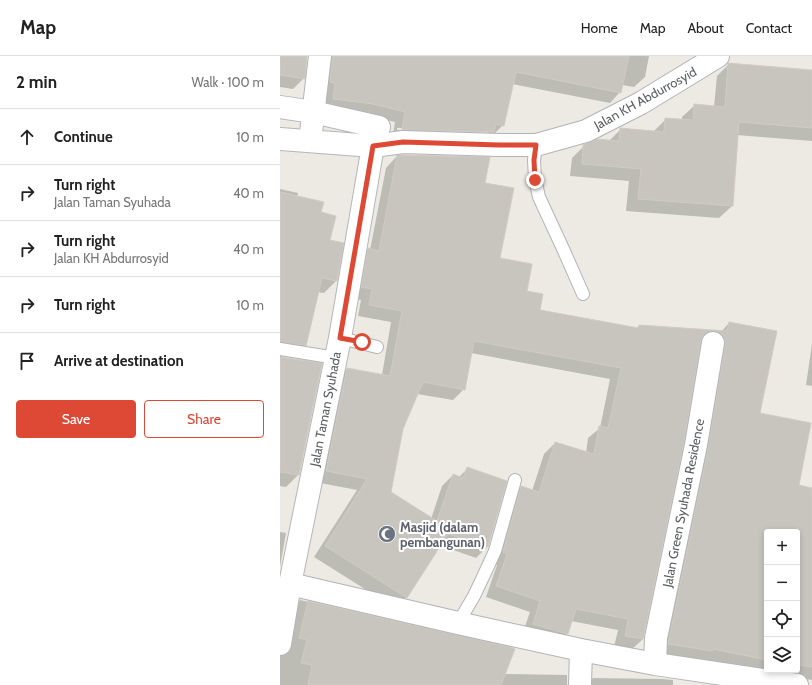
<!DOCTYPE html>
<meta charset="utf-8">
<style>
:root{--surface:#fff;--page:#f6f6f6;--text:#222;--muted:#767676;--line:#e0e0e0;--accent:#de4936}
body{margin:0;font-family:Cabin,sans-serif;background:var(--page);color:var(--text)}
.controls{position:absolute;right:12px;bottom:12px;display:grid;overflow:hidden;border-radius:4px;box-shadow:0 2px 6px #0003}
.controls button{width:36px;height:36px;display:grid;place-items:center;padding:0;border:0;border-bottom:1px solid var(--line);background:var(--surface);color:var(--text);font:20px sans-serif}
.stop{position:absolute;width:12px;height:12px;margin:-9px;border:3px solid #de4936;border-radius:50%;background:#fff}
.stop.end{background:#de4936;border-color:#fff;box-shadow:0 1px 4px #0008}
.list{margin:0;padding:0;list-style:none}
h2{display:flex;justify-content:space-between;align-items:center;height:52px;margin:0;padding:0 16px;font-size:17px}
h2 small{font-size:13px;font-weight:400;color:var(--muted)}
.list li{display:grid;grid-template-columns:26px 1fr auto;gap:12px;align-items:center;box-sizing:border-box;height:56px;padding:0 16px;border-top:1px solid var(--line)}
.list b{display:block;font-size:15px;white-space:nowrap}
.list p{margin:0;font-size:13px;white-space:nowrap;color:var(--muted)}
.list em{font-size:13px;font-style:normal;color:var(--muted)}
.actions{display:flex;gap:8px;padding:12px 16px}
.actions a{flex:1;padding:9px 0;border:1px solid var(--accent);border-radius:4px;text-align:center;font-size:14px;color:var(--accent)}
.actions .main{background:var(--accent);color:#fff}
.icon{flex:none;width:22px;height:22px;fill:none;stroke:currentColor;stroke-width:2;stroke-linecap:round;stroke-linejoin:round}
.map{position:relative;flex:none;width:532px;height:629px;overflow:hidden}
header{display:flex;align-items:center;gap:24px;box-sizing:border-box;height:56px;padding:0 20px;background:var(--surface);border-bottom:1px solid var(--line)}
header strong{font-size:19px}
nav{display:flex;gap:22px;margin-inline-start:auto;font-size:14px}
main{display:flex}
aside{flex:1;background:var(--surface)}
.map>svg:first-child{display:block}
.shadow{fill:#0003;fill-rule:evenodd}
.building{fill:#c8c5bf;stroke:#d1ccc1}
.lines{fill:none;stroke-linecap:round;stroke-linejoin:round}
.lane-casing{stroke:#b3b4b9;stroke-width:14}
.street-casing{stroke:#b3b4b9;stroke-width:24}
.secondary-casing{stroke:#b4b6bc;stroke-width:24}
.lane{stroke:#fff;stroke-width:12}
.street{stroke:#fff;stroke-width:22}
.secondary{stroke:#fff;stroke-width:22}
.route{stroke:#de4936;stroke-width:5}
.labels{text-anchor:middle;stroke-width:4;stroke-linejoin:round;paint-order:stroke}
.street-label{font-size:13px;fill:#5a5e62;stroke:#fff}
.worship-label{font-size:13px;font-weight:bold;fill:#5b616d;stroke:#fff;text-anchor:start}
</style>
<header>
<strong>Map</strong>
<nav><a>Home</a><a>Map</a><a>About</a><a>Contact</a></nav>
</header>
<main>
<aside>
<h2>2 min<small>Walk · 100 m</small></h2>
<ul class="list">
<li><svg class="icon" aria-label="ahead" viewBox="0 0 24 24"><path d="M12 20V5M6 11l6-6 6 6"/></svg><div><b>Continue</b></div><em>10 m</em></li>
<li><svg class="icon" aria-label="right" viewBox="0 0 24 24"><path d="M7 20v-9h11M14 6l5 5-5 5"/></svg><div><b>Turn right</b><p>Jalan Taman Syuhada</p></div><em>40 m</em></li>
<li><svg class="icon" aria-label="right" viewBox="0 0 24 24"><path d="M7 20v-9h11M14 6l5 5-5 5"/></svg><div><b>Turn right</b><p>Jalan KH Abdurrosyid</p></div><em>40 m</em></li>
<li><svg class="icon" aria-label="right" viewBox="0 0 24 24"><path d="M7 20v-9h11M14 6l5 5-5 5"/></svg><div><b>Turn right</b></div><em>10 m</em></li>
<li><svg class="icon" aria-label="arrive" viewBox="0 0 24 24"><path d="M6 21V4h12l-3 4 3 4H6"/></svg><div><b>Arrive at destination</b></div></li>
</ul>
<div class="actions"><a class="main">Save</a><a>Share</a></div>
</aside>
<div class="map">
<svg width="532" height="629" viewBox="0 0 532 629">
<rect width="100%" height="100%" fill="#eceae2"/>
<path class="shadow" d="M 0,0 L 26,0 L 24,22 L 13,33 L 0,31 Z
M 35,0 L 369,0 L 365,21 L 354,31 L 342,29 L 340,36 L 330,47 L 232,28 L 223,69 L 212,80 L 112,84 L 115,66 L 82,58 L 43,54 ZM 117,72 L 210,75 L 208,77 L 117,74 Z
M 449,8 L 532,15 L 532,85 L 457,79 L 452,150 L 439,162 L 346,155 L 349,125 L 290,120 L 292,102 L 304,90 L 329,85 L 341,73 L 373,76 L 386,63 L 402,65 L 402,61 L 415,49 L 434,51 L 437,20 Z
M 117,100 L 204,128 L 219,203 L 246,236 L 258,254 L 356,273 L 359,270 L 441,276 L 449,267 L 479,358 L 518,430 L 532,433 L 532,624 L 378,599 L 424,285 L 420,286 L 363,583 L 351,594 L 334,591 L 338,574 L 291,565 L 287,578 L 276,589 L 242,579 L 250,556 L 206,541 L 217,509 L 212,507 L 230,442 L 241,431 L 252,435 L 264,398 L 275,387 L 306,397 L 308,382 L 320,372 L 330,323 L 191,297 L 184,333 L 173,344 L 137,338 L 122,372 L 110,437 L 151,463 L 162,430 L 173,419 L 179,421 L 188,412 L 207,491 L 196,502 L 159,489 L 126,541 L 115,552 L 34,501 L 77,434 L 35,426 L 56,324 L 67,313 L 102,319 L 111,266 L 78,260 L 81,244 L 71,242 L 77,205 L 88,194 L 90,194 L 106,112 ZM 487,476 L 517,476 L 517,614 L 487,614 Z
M 0,133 L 18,137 L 17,141 L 39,157 L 49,184 L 63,187 L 56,225 L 44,237 L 37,236 L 25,289 L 13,302 L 2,300 L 18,419 L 6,431 L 0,430 Z
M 532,288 L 532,330 L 526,329 Z
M 0,476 L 6,477 L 0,511 Z
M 20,544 L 229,592 L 224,618 L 287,619 L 287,629 L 0,629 L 0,601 L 8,557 Z
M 313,622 L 382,623 L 393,624 L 393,629 L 306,629 Z"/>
<path class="building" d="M 0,0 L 27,0 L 25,23 L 0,19 Z
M 52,0 L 349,0 L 341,37 L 236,16 L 224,70 L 216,68 L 214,76 L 122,74 L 125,56 L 93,48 L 53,43 L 55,27 L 50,26 Z
M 448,7 L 532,14 L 532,72 L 459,66 L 453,150 L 358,143 L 361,113 L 302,108 L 303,89 L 318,83 L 339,85 L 340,72 L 384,76 L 385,62 L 413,64 L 414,48 L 445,51 Z
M 117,99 L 124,99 L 210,101 L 205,127 L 234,132 L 220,202 L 252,208 L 247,235 L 263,238 L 260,254 L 358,272 L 359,269 L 447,275 L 449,266 L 497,275 L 480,357 L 531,367 L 519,429 L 532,432 L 532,611 L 517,609 L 517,476 L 487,476 L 487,604 L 433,593 L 432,595 L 388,588 L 428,392 L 445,289 L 445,282 L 441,277 L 435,275 L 428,275 L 423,279 L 421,285 L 404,387 L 363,583 L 345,580 L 348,563 L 296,553 L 288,578 L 253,568 L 260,545 L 216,530 L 227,498 L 223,496 L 241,430 L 259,436 L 275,386 L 314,398 L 319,370 L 328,372 L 341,312 L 194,285 L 185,334 L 143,326 L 123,373 L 111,436 L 157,465 L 173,418 L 183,422 L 187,411 L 227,425 L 208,491 L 168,478 L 127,542 L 45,490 L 87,423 L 46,415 L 67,312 L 110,320 L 122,255 L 89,249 L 92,233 L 81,231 L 88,192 L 99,195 Z
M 0,136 L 44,146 L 41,156 L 56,160 L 50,184 L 64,187 L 57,225 L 42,222 L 26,290 L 0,286 Z
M 0,301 L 42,307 L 19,419 L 0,416 Z
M 28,545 L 230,591 L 235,593 L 221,629 L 28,629 L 32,609 L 21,607 L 27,584 L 19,582 Z"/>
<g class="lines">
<defs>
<path id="lane" d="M 256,89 L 254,104 L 255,123 L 259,141 L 284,195 L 303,238
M 60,282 L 81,287 L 97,291
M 0,293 L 56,302
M 178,567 L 194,540 L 203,521 L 215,495 L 235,424"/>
<path id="street" d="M 30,85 L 40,0
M 93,90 L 123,86 L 219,89 L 256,89 L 306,75 L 361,47 L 438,0
M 10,528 L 178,567 L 301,594 L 375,608 L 517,629
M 375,608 L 376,582 L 416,389 L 433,287
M 300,629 L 301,594"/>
<path id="secondary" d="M 0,51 L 33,56 L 99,71 L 93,90 L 60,282 L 10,528 L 0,588
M 0,83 L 93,90"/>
</defs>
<use href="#lane" class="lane-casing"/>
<use href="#street" class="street-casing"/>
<use href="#secondary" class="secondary-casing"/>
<use href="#lane" class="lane"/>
<use href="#street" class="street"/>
<use href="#secondary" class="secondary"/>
</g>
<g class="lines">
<path class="route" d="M 82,286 L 60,282 L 93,90 L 123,86 L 219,89 L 256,89 L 254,104 L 255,124"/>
</g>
<defs>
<symbol id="mosque-disc" viewBox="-11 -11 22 22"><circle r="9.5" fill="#6b7280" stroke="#fff"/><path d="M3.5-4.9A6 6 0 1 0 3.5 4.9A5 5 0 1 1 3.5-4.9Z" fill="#fff"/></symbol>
</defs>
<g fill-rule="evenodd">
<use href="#mosque-disc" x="97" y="468" width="20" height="20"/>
</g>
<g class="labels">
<g class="street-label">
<text transform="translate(365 42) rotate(-29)" y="5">Jalan KH Abdurrosyid</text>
<text transform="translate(45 353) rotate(-79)" y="5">Jalan Taman Syuhada</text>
<text transform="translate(403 447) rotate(-79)" y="5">Jalan Green Syuhada Residence</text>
</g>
<g class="worship-label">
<text x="120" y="476">Masjid (dalam<tspan x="120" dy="15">pembangunan)</tspan></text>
</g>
</g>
</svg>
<div class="controls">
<button>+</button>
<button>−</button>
<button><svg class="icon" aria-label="locate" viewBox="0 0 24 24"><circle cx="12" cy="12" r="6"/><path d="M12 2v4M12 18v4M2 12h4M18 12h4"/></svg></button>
<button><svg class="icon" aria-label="layers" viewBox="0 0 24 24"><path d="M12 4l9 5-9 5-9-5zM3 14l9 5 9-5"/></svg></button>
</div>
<div class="stop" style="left:82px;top:286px"></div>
<div class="stop end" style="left:255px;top:124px"></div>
</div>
</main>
